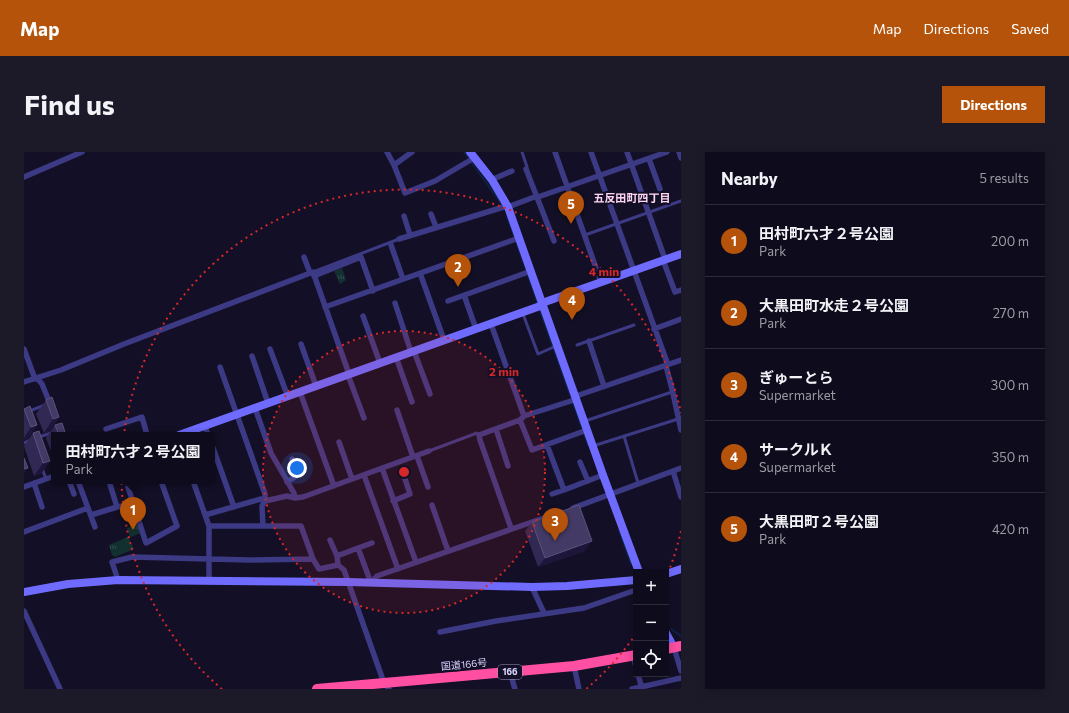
<!DOCTYPE html>
<meta charset="utf-8">
<style>
:root{--surface:#0e0b1c;--page:#1c1929;--text:#f1f3f6;--muted:#9b9ba3;--line:#2e2b3b;--accent:#b45309}
body{margin:0;font-family:Commissioner,"Noto Sans JP",sans-serif;background:var(--page);color:var(--text)}
.controls{position:absolute;right:12px;bottom:12px;display:grid;overflow:hidden;border-radius:0px;box-shadow:0 2px 10px #0003}
.controls button{width:36px;height:36px;display:grid;place-items:center;padding:0;border:0;border-bottom:1px solid var(--line);background:var(--surface);color:var(--text);font:20px sans-serif}
.you{position:absolute;left:273px;top:316px;width:14px;height:14px;margin:-10px;border:3px solid #fff;border-radius:50%;background:#1a73e8;box-shadow:0 0 0 6px #1a73e833}
.badge{display:grid;place-items:center;width:26px;height:26px;border-radius:50%;background:var(--accent);color:#fff;font-size:13px;font-weight:700}
.pin{position:absolute;translate:-50% -33px;filter:drop-shadow(0 1px 2px #0008)}
.pin::after{content:'';position:absolute;top:21px;width:14px;height:12px;background:inherit;clip-path:polygon(0 0,100% 0,50% 100%)}
.popup{position:absolute;left:27px;top:280px;width:164px;height:52px;box-sizing:border-box;display:grid;place-content:center;border-radius:0px;background:var(--surface);filter:drop-shadow(0 1px 3px #0005);font-size:13px;white-space:nowrap;color:var(--muted)}
.popup b{font-size:15px;color:var(--text)}
.popup::after{content:'';position:absolute;left:50%;top:100%;margin-left:-8px;border:8px solid transparent;border-top-color:var(--surface)}
.list{margin:0;padding:0;list-style:none}
h2{display:flex;justify-content:space-between;align-items:center;height:52px;margin:0;padding:0 16px;font-size:17px}
h2 small{font-size:13px;font-weight:400;color:var(--muted)}
.list li{display:grid;grid-template-columns:26px 1fr auto;gap:12px;align-items:center;box-sizing:border-box;height:72px;padding:0 16px;border-top:1px solid var(--line)}
.list b{display:block;font-size:15px;white-space:nowrap}
.list p{margin:0;font-size:13px;white-space:nowrap;color:var(--muted)}
.list em{font-size:13px;font-style:normal;color:var(--muted)}
.icon{flex:none;width:22px;height:22px;fill:none;stroke:currentColor;stroke-width:2;stroke-linecap:round;stroke-linejoin:round}
.map{position:relative;flex:none;width:657px;height:537px;overflow:hidden;border-radius:0px}
header{display:flex;align-items:center;gap:24px;box-sizing:border-box;height:56px;padding:0 20px;background:var(--accent);color:#fff}
header strong{font-size:19px}
nav{display:flex;gap:22px;margin-inline-start:auto;font-size:14px}
.intro{display:flex;align-items:center;justify-content:space-between;box-sizing:border-box;height:96px;padding:0 24px}
h1{margin:0;font-size:28px}
.button{padding:10px 18px;border-radius:0px;background:var(--accent);color:#fff;font-size:14px;font-weight:700}
main{display:flex;gap:24px;padding:0 24px}
aside{flex:1;background:var(--surface);border-radius:0px;box-shadow:0 2px 10px #0003}
.map>svg:first-child{display:block}
.grass{fill:url(#grass-tufts)}
.lines{fill:none;stroke-linecap:round;stroke-linejoin:round}
.stream{stroke:#0c2248;stroke-width:2}
.lane{stroke:#3d3a85;stroke-width:3}
.street{stroke:#3d3a85;stroke-width:5.5}
.secondary{stroke:#6f6bff;stroke-width:8}
.highway{stroke:#ff4fa3;stroke-width:10}
.wall{fill:#312854}
.shaded-wall{fill:#1d163a}
.building{fill:#433a66;stroke:#5a527e}
.ring{fill:none;stroke:#d62828;stroke-width:2;stroke-dasharray:2 4}
.labels{text-anchor:middle;stroke-width:4;stroke-linejoin:round;paint-order:stroke}
.shield{fill:#130f26;stroke:#9e99be;stroke-width:1}
.shield-label{font-size:9px;font-weight:bold;fill:#d9d4ff}
.street-label{font-size:10px;fill:#d9d4ff;stroke:#130f26}
.neighbourhood-label{font-size:11px;font-weight:bold;fill:#ffd6f0;stroke:#130f26}
.centre{fill:#d62828;stroke:#130f26;stroke-width:2}
.ring-label{font-size:12px;text-anchor:middle;font-weight:bold;fill:#d62828;stroke:#130f26;stroke-width:4;stroke-linejoin:round;paint-order:stroke}
</style>
<header>
<strong>Map</strong>
<nav><a>Map</a><a>Directions</a><a>Saved</a></nav>
</header>
<div class="intro"><h1>Find us</h1><a class="button">Directions</a></div>
<main>
<div class="map">
<svg width="657" height="537" viewBox="0 0 657 537">
<defs>
<pattern id="grass-tufts" width="24" height="20" patternUnits="userSpaceOnUse"><rect width="24" height="20" fill="#12302f"/><path d="M3 7l-1-3M5 7V3M7 7l1-3M15 17l-1-3M17 17v-4M19 17l1-3" fill="none" stroke="#344d4e"/></pattern>
</defs>
<rect width="100%" height="100%" fill="#130f26"/>
<path class="grass" d="M 318,116 L 322,128 L 316,132 L 310,119 Z
M 113,372 L 117,381 L 106,385 L 103,376 Z
M 104,385 L 110,397 L 91,405 L 88,403 L 85,393 Z"/>
<g class="lines">
<path class="stream" d="M 440,0 L 479,54
M 483,64 L 514,152
M 515,156 L 564,293
M 595,378 L 607,412
M 647,477 L 657,484"/>
<path class="lane" d="M 498,0 L 503,15 L 502,17
M 561,83 L 657,49
M 289,120 L 375,87
M 499,162 L 514,202 L 532,194
M 553,193 L 610,173
M 0,261 L 21,253
M 561,269 L 648,240
M 600,284 L 614,331
M 15,285 L 27,281
M 0,291 L 6,288
M 569,294 L 654,267
M 405,299 L 453,281 L 455,283
M 18,316 L 22,327"/>
<path class="street" d="M 363,0 L 370,13 L 381,41 L 411,29 L 450,6
M 531,0 L 577,130
M 567,0 L 644,213
M 603,0 L 641,107
M 655,0 L 657,6
M 625,7 L 636,37
M 370,13 L 388,0
M 502,17 L 530,89
M 0,25 L 58,0
M 467,28 L 488,19
M 514,45 L 643,0
M 484,55 L 513,44
M 407,62 L 412,75
M 380,64 L 386,83
M 375,87 L 483,54
M 367,93 L 379,127
M 280,105 L 286,121
M 639,108 L 651,140 L 657,138
M 396,121 L 420,188
M 290,124 L 337,105 L 349,139
M 440,143 L 452,177
M 424,149 L 507,119
M 371,151 L 387,200
M 301,155 L 495,86
M 339,164 L 356,211
M 467,172 L 500,264
M 630,177 L 657,167
M 565,189 L 580,234
M 277,192 L 292,234
M 0,197 L 11,227
M 246,197 L 264,245
M 390,199 L 406,242
M 228,204 L 244,251
M 372,205 L 388,250
M 642,214 L 648,237 L 657,278
M 324,223 L 340,266
M 13,226 L 18,232 L 27,254
M 0,230 L 37,218 L 100,192 L 289,120 L 325,222
M 276,240 L 310,334
M 231,256 L 247,301 L 270,341 L 271,346
M 373,258 L 389,305
M 496,268 L 508,298 L 563,278
M 181,274 L 184,283
M 82,277 L 118,265 L 123,283
M 472,277 L 484,314
M 315,290 L 328,327
M 188,293 L 210,355
M 523,293 L 540,338 L 579,323
M 393,304 L 404,335
M 556,310 L 564,329
M 358,316 L 392,410
M 649,319 L 657,345
M 340,323 L 374,417
M 45,329 L 50,342
M 54,329 L 71,375
M 85,329 L 93,355 L 110,352
M 169,329 L 185,374 L 185,428
M 263,330 L 274,323 L 268,307
M 10,331 L 18,355
M 0,335 L 30,324
M 104,335 L 122,391 L 153,374 L 137,329
M 528,342 L 540,338
M 369,349 L 386,342 L 379,321
M 408,353 L 424,399
M 549,356 L 657,316
M 67,363 L 93,355
M 181,363 L 237,347 L 241,349 L 241,342 L 196,215
M 185,374 L 277,374 L 289,407 L 295,417 L 314,413 L 320,418 L 360,531 L 365,537
M 239,374 L 238,354 L 241,349 L 263,344 L 271,346 L 279,345 L 405,299
M 487,376 L 456,288 L 455,283 L 496,268 L 500,264 L 550,248 L 555,243 L 657,208
M 0,380 L 64,356
M 306,388 L 313,404
M 334,396 L 348,391
M 314,413 L 313,404 L 334,396 L 347,431 L 353,424 L 537,360
M 94,428 L 88,410 L 108,405 L 225,408 L 289,407
M 508,435 L 520,461
M 0,459 L 36,537
M 416,480 L 472,469 L 560,456 L 612,438
M 650,496 L 657,519
M 609,504 L 612,515
M 550,514 L 555,537
M 486,520 L 491,537
M 614,522 L 618,537
M 608,537 L 657,526"/>
<path class="secondary" d="M 446,0 L 468,28 L 484,55 L 579,323 L 615,420
M 518,151 L 657,102
M 155,283 L 519,153
M 642,422 L 657,417
M 0,440 L 44,432 L 94,428 L 324,430 L 508,435 L 543,434 L 612,428
M 642,481 L 650,496"/>
<path class="highway" d="M 642,497 L 657,494
M 293,537 L 550,514 L 612,503"/>
</g>
<path class="wall" d="M 22,248 L 35,265 L 26,279 L 20,281 L 12,262 Z
M 0,257 L 13,273 L 4,286 L 0,288 Z
M 31,273 L 42,283 L 30,283 L 30,307 L 22,286 Z
M 9,281 L 26,309 L 17,322 L 10,324 L 0,294 Z
M 508,370 L 561,399 L 514,415 L 501,379 Z"/>
<path class="shaded-wall" d="M 35,265 L 26,279 L 20,281 L 29,267 Z
M 13,273 L 4,286 L 0,288 L 0,286 L 7,275 Z
M 26,309 L 17,322 L 10,324 L 19,311 Z
M 4,316 L 0,322 L 0,317 Z
M 568,389 L 561,399 L 514,415 L 521,406 Z"/>
<path class="building" d="M 28,245 L 35,265 L 29,267 L 22,248 Z
M 6,254 L 13,273 L 7,275 L 0,257 Z
M 38,271 L 42,283 L 35,283 L 31,273 Z
M 15,279 L 26,309 L 19,311 L 9,281 Z
M 0,306 L 4,316 L 0,317 Z
M 555,353 L 568,389 L 521,406 L 508,370 Z"/>
<circle cx="380" cy="320" r="141" fill="#d62828" fill-opacity=".12"/>
<g class="ring">
<circle cx="380" cy="320" r="141"/>
<path d="M657 379A283 283 0 0 1 642 426M612 482A283 283 0 0 1 562 537M198 537A283 283 0 1 1 657 261"/>
</g>
<g class="labels">
<rect class="shield" x="474" y="513" width="24" height="14" rx="3"/>
<g class="shield-label">
<text x="486" y="523">166</text>
</g>
<g class="street-label">
<text transform="translate(440 512) rotate(-5)" y="4">国道166号</text>
</g>
<g class="neighbourhood-label">
<text x="608" y="50">五反田町四丁目</text>
</g>
</g>
<circle cx="380" cy="320" r="6" class="centre"/>
<g class="ring-label">
<text x="580" y="124">4 min</text>
<text x="480" y="224">2 min</text>
</g>
</svg>
<div class="controls">
<button>+</button>
<button>−</button>
<button><svg class="icon" aria-label="locate" viewBox="0 0 24 24"><circle cx="12" cy="12" r="6"/><path d="M12 2v4M12 18v4M2 12h4M18 12h4"/></svg></button>
</div>
<div class="you"></div>
<div class="pin badge" style="left:109px;top:378px">1</div>
<div class="popup"><b>田村町六才２号公園</b>Park</div>
<div class="pin badge" style="left:434px;top:135px">2</div>
<div class="pin badge" style="left:531px;top:389px">3</div>
<div class="pin badge" style="left:548px;top:168px">4</div>
<div class="pin badge" style="left:547px;top:72px">5</div>
</div>
<aside>
<h2>Nearby<small>5 results</small></h2>
<ul class="list">
<li><span class="badge">1</span><div><b>田村町六才２号公園</b><p>Park</p></div><em>200 m</em></li>
<li><span class="badge">2</span><div><b>大黒田町水走２号公園</b><p>Park</p></div><em>270 m</em></li>
<li><span class="badge">3</span><div><b>ぎゅーとら</b><p>Supermarket</p></div><em>300 m</em></li>
<li><span class="badge">4</span><div><b>サークルＫ</b><p>Supermarket</p></div><em>350 m</em></li>
<li><span class="badge">5</span><div><b>大黒田町２号公園</b><p>Park</p></div><em>420 m</em></li>
</ul>
</aside>
</main>
